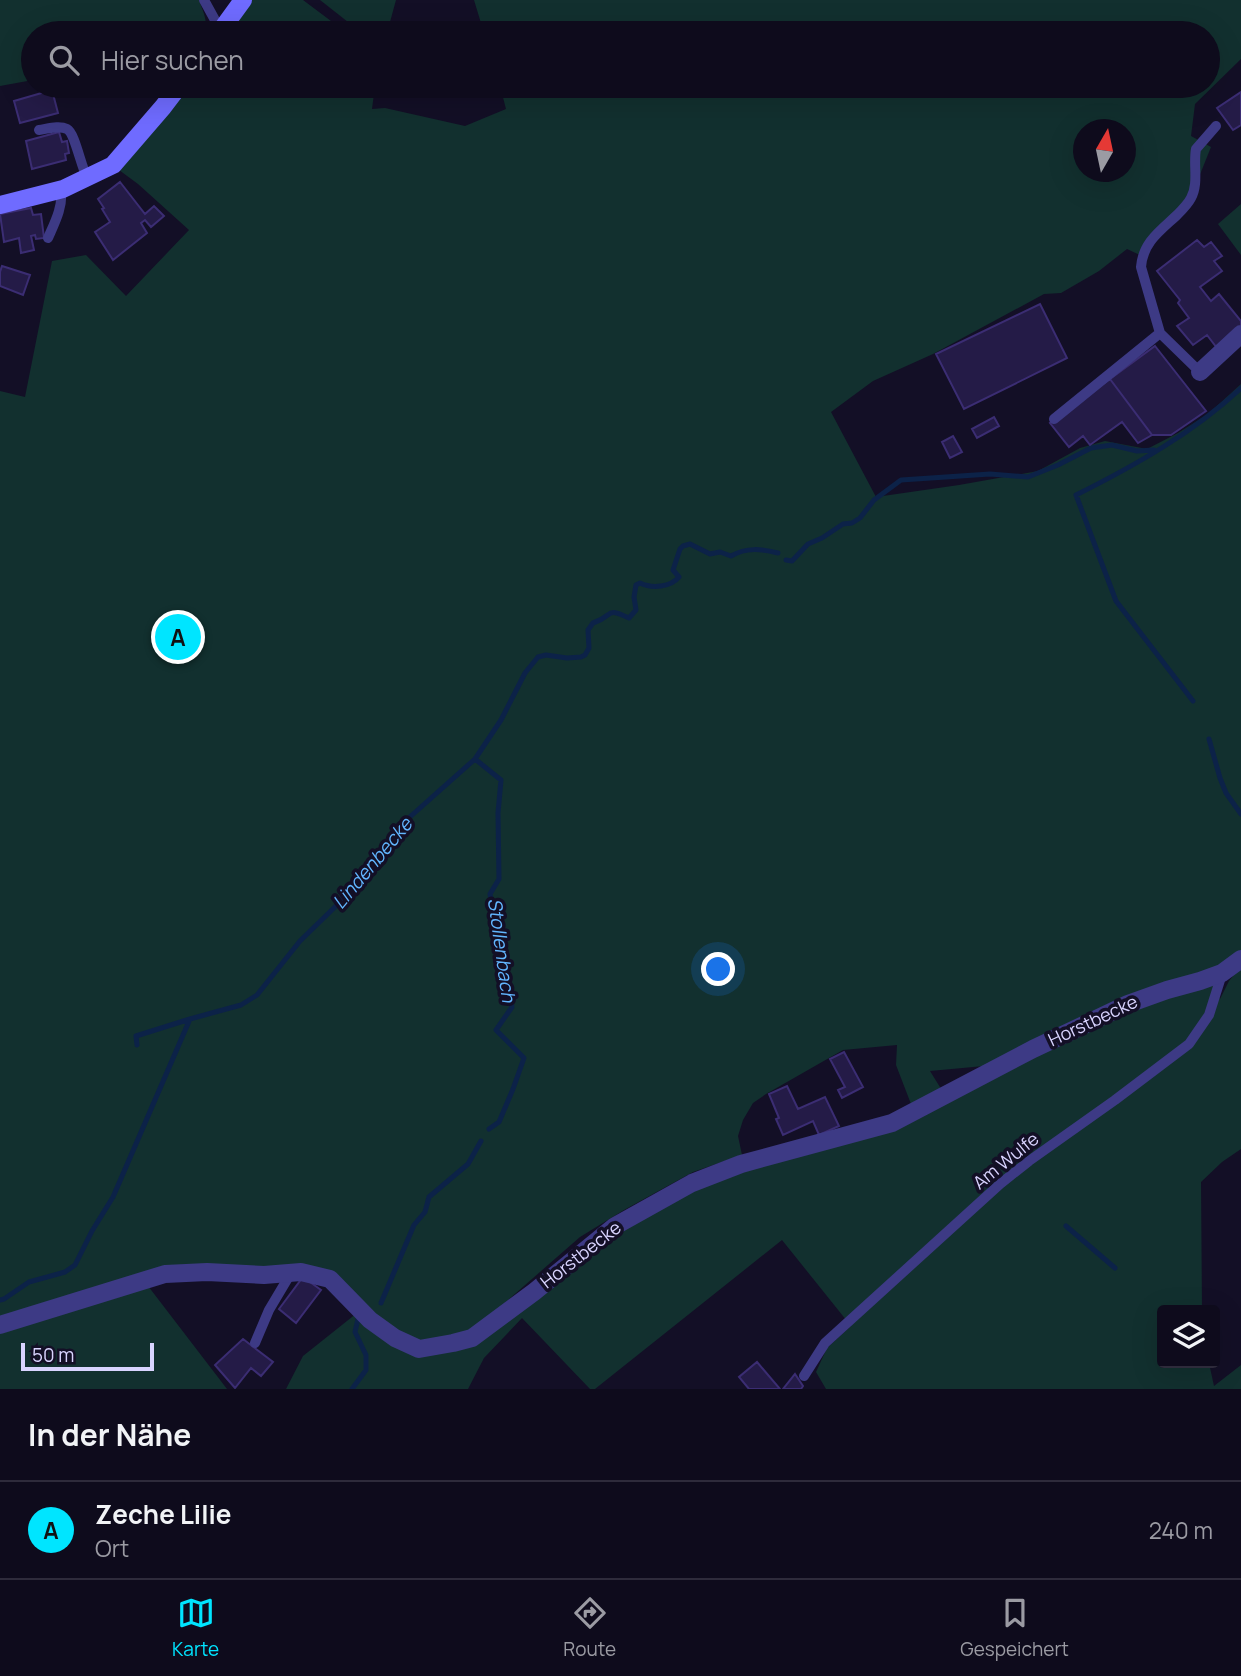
<!DOCTYPE html>
<html lang="de">
<meta charset="utf-8">
<style>
:root{--surface:#0e0b1c;--page:#171425;--text:#f1f3f6;--muted:#9b9ba3;--line:#2e2b3b;--accent:#00e5ff}
body{margin:0;font-family:Manrope,sans-serif;background:var(--page);color:var(--text)}
.controls{position:absolute;right:21px;bottom:21px;display:grid;overflow:hidden;border-radius:7px;box-shadow:0 7px 28px #0002}
.controls button{width:63px;height:63px;display:grid;place-items:center;padding:0;border:0;border-bottom:2px solid var(--line);background:var(--surface);color:var(--text);font:35px sans-serif}
.compass{position:absolute;left:1073px;top:119px;width:63px;height:63px;border-radius:50%;background:var(--surface);box-shadow:0 7px 28px #0002;rotate:9deg}
.scale{position:absolute;left:21px;bottom:18px;width:133px;box-sizing:border-box;padding-left:7px;border:4px solid #d9d4ff;border-top:0;font-size:19px;line-height:24px;white-space:nowrap;color:#d9d4ff;-webkit-text-stroke:5px #130f26;paint-order:stroke}
.you{position:absolute;left:719px;top:970px;width:24px;height:24px;margin:-18px;border:5px solid #fff;border-radius:50%;background:#1a73e8;box-shadow:0 0 0 10px #1a73e833}
.badge{display:grid;place-items:center;width:46px;height:46px;border-radius:50%;background:var(--accent);color:#111;font-size:23px;font-weight:700}
.pin{position:absolute;translate:-50% -50%;border:4px solid #fff;box-shadow:0 2px 7px #0006}
.list{margin:0;padding:0;list-style:none}
h2{display:flex;justify-content:space-between;align-items:center;height:91px;margin:0;padding:0 28px;font-size:30px}
h2 small{font-size:23px;font-weight:400;color:var(--muted)}
.list li{display:grid;grid-template-columns:46px 1fr auto;gap:21px;align-items:center;box-sizing:border-box;height:98px;padding:0 28px;border-top:2px solid var(--line)}
.list b{display:block;font-size:26px;white-space:nowrap}
.list p{margin:0;font-size:23px;white-space:nowrap;color:var(--muted)}
.list em{font-size:23px;font-style:normal;color:var(--muted)}
.icon{flex:none;width:38px;height:38px;fill:none;stroke:currentColor;stroke-width:2;stroke-linecap:round;stroke-linejoin:round}
.map{position:relative;flex:none;width:1241px;height:1389px;overflow:hidden}
.search{position:absolute;background:var(--surface);box-shadow:0 7px 28px #0002;left:21px;right:21px;top:21px;height:77px;display:flex;align-items:center;gap:18px;box-sizing:border-box;padding:0 24px;border-radius:38px;color:var(--muted);font-size:26px}
.sheet{height:189px;background:var(--surface)}
nav{display:flex;justify-content:space-around;align-items:center;box-sizing:border-box;height:98px;border-top:2px solid var(--line);background:var(--surface);font-size:19px;color:var(--muted)}
nav a{display:grid;justify-items:center;gap:4px}
nav .on{color:var(--accent)}
.map>svg:first-child{display:block}
.green{fill:#12302f;fill-rule:evenodd}
.lines{fill:none;stroke-linecap:round;stroke-linejoin:round}
.stream{stroke:#0c2248;stroke-width:5}
.building{fill:#241b47;stroke:#3b2d73;stroke-width:2}
.lane{stroke:#3d3a85;stroke-width:10}
.street{stroke:#3d3a85;stroke-width:18}
.secondary{stroke:#6f6bff;stroke-width:18}
.labels{text-anchor:middle;stroke-width:7;stroke-linejoin:round;paint-order:stroke}
.street-label{font-size:18px;fill:#d9d4ff;stroke:#130f26}
.water-label{font-size:19px;font-style:italic;fill:#62b6ff;stroke:#130f26}
</style>
<div class="map">
<svg width="1241" height="1389" viewBox="0 0 1241 1389">
<rect width="100%" height="100%" fill="#130f26"/>
<path class="green" d="M 0,0 L 199,0 C 203,12 208,20 205,33 L 92,33 L 84,23 L 71,33 L 33,33 L 33,80 L 0,86 Z
M 250,0 L 303,0 L 347,33 L 226,33 Z
M 320,0 L 396,0 L 387,33 L 362,33 Z
M 474,0 L 1241,0 L 1241,59 L 1195,104 L 1191,136 L 1211,147 L 1195,187 L 1142,256 L 1127,249 L 1099,271 L 1061,293 L 1044,294 L 933,354 L 873,381 L 831,412 L 876,497 L 959,485 L 1038,471 L 1080,448 L 1105,441 L 1147,449 L 1178,433 L 1208,414 L 1241,384 L 1241,951 L 1222,965 L 1211,970 L 1210,973 L 1142,993 L 984,1066 L 930,1071 L 948,1100 L 994,1073 L 1163,996 L 1213,982 L 1220,999 L 1229,981 L 1241,966 L 1241,1149 L 1222,1162 L 1201,1182 L 1202,1310 L 1162,1310 L 1162,1363 L 1209,1363 L 1214,1386 L 1241,1365 L 1241,1389 L 826,1389 L 816,1372 L 827,1348 L 851,1326 L 782,1240 L 595,1389 L 590,1389 L 522,1318 L 484,1358 L 468,1389 L 286,1389 L 303,1356 L 357,1313 L 371,1325 L 393,1340 L 419,1352 L 476,1341 L 515,1312 L 618,1229 L 693,1187 L 743,1166 L 806,1150 L 916,1117 L 896,1065 L 897,1045 L 843,1050 L 766,1094 L 753,1103 L 743,1120 L 738,1136 L 742,1155 L 693,1172 L 624,1210 L 580,1237 L 469,1334 L 421,1344 L 403,1337 L 372,1316 L 332,1275 L 300,1268 L 264,1271 L 244,1267 L 188,1264 L 165,1267 L 145,1273 L 145,1282 L 227,1389 L 0,1389 L 0,391 L 25,397 L 52,261 L 86,255 L 126,296 L 189,230 L 138,184 L 119,170 L 164,119 L 188,86 L 375,86 L 372,109 L 385,108 L 465,126 L 506,109 L 500,86 L 1208,86 L 1208,33 L 484,33 ZM 1084,130 L 1126,130 L 1126,172 L 1084,172 Z
M 1241,204 L 1241,255 L 1218,224 Z"/>
<g class="lines">
<path class="stream" d="M 786,560 L 792,561 L 808,544 L 822,538 L 843,524 L 852,523 L 860,518 L 874,500 L 901,480 L 990,474 L 1028,477 L 1058,465 L 1091,448 L 1112,445 L 1137,451 L 1154,450
M 1193,701 L 1116,601 L 1076,495 C 1134,466 1193,433 1241,388
M 1209,739 L 1220,778 L 1226,793 L 1241,814
M 475,759 L 501,780 L 498,813 L 499,879 L 490,894 L 512,1007 L 496,1030 L 524,1058 L 513,1089 L 499,1122 L 489,1129
M 137,1045 L 136,1036 L 190,1019
M 1066,1226 L 1115,1268
M 0,1300 L 4,1299 L 29,1282 L 65,1272 L 75,1265 L 92,1231 L 113,1197 L 190,1019 L 241,1005 L 257,995 L 300,941 L 339,903 L 402,824 L 475,759 L 501,720 L 525,673 L 538,657 L 546,655 L 567,658 L 581,657 L 585,655 L 589,648 L 588,630 L 593,623 C 615,616 604,606 629,618 L 636,610 L 634,597 L 636,585 L 640,583 C 652,589 671,587 679,577 L 673,570 L 680,549 L 683,546 L 690,544 L 710,554 L 720,552 L 731,556 C 747,547 761,549 778,553
M 381,1303 L 414,1225 L 425,1212 L 429,1197 L 468,1164 L 481,1141
M 352,1389 L 366,1370 L 366,1355 L 355,1332 L 358,1319"/>
</g>
<path class="building" d="M 453,86 L 469,86 L 471,92 L 456,96 Z
M 52,90 L 58,113 L 20,123 L 14,101 Z
M 1241,92 L 1241,125 L 1233,130 L 1217,108 Z
M 59,132 L 62,142 L 67,141 L 69,153 L 65,154 L 66,160 L 32,169 L 26,141 Z
M 120,182 L 145,214 L 154,206 L 164,216 L 151,227 L 145,220 L 141,223 L 147,233 L 113,260 L 95,232 L 110,222 L 102,209 L 104,208 L 98,199 Z
M 31,208 L 33,215 L 41,214 L 44,238 L 36,239 L 35,235 L 31,236 L 34,250 L 21,253 L 19,238 L 4,242 L 0,214 Z
M 1197,240 L 1204,247 L 1211,242 L 1222,256 L 1214,261 L 1222,271 L 1200,287 L 1211,301 L 1219,294 L 1241,321 L 1241,328 L 1217,348 L 1207,335 L 1193,345 L 1177,326 L 1189,318 L 1178,303 L 1180,300 L 1157,271 Z
M 2,266 L 30,275 L 23,295 L 0,286 L 0,272 Z
M 1040,304 L 1067,358 L 964,409 L 936,354 Z
M 1155,346 L 1206,411 L 1171,435 L 1152,435 L 1110,379 Z
M 1110,379 L 1152,435 L 1138,443 L 1122,422 L 1090,445 L 1083,436 L 1069,447 L 1050,423 Z
M 994,417 L 999,426 L 977,438 L 972,429 Z
M 953,436 L 962,452 L 950,458 L 942,442 Z
M 844,1052 L 863,1087 L 842,1098 L 838,1090 L 845,1087 L 830,1059 Z
M 787,1086 L 798,1109 L 825,1097 L 839,1126 L 819,1135 L 813,1121 L 783,1135 L 776,1119 L 779,1118 L 769,1094 Z
M 303,1277 L 321,1290 L 296,1323 L 279,1309 Z
M 243,1339 L 273,1362 L 261,1376 L 251,1368 L 235,1388 L 215,1365 Z
M 757,1362 L 780,1389 L 749,1389 L 739,1377 Z
M 795,1374 L 803,1386 L 801,1389 L 783,1389 Z"/>
<g class="lines">
<path class="lane" d="M 204,0 L 221,31
M 39,130 C 47,129 59,125 67,129 C 75,133 81,167 87,177
M 48,238 C 55,222 63,207 61,190
M 1160,333 L 1141,267 C 1143,242 1160,231 1177,215 C 1182,210 1188,204 1191,198 C 1199,184 1193,164 1196,149 L 1216,126
M 1054,419 L 1160,333 L 1200,372
M 255,1343 L 269,1310 L 291,1273
M 804,1376 L 825,1343 L 1000,1184 L 1029,1161 L 1115,1100 L 1189,1044 L 1209,1015 L 1222,974"/>
<path class="street" d="M 1200,372 L 1241,334
M 0,1325 L 165,1274 L 207,1272 L 264,1275 L 301,1272 L 330,1279 L 370,1320 L 395,1338 L 419,1349 L 453,1343 L 472,1338 L 534,1292 L 615,1226 L 692,1183 L 741,1164 L 892,1123 L 1033,1049 L 1128,1004 L 1167,990 L 1200,981 L 1222,973 L 1241,959"/>
<path class="secondary" d="M 219,33 L 243,0
M 0,205 L 63,189 L 113,165 L 163,107 L 179,86"/>
</g>
<g class="labels">
<g class="street-label">
<text transform="translate(1093 1021) rotate(-25)" y="6">Horstbecke</text>
<text transform="translate(1006 1161) rotate(-39)" y="6">Am Wulfe</text>
<text transform="translate(581 1255) rotate(-38)" y="6">Horstbecke</text>
</g>
<g class="water-label">
<text transform="translate(372 863) rotate(-50)" y="7">Lindenbecke</text>
<text transform="translate(502 950) rotate(82)" y="7">Stollenbach</text>
</g>
</g>
</svg>
<div class="controls">
<button><svg class="icon" aria-label="layers" viewBox="0 0 24 24"><path d="M12 4l9 5-9 5-9-5zM3 14l9 5 9-5"/></svg></button>
</div>
<svg class="compass" viewBox="-18 -18 36 36"><path d="M0-13l5 13h-10z" fill="#e53935"/><path d="M0 13l5-13h-10z" fill="#9b9ba3"/></svg>
<div class="scale">50 m</div>
<div class="you"></div>
<div class="pin badge" style="left:178px;top:637px">A</div>
<div class="search"><svg class="icon" aria-label="search" viewBox="0 0 24 24"><circle cx="10" cy="10" r="6"/><path d="M15 15l6 6"/></svg>Hier suchen</div>
</div>
<section class="sheet">
<h2>In der Nähe<small></small></h2>
<ul class="list">
<li><span class="badge">A</span><div><b>Zeche Lilie</b><p>Ort</p></div><em>240 m</em></li>
</ul>
</section>
<nav>
<a class="on"><svg class="icon" aria-label="map" viewBox="0 0 24 24"><path d="M3 6l6-2 6 2 6-2v14l-6 2-6-2-6 2zM9 4v14M15 6v14"/></svg>Karte</a>
<a><svg class="icon" aria-label="directions" viewBox="0 0 24 24"><path d="M12 3l9 9-9 9-9-9zM9 14v-3h6M13 9l2 2-2 2"/></svg>Route</a>
<a><svg class="icon" aria-label="saved" viewBox="0 0 24 24"><path d="M7 4h10v16l-5-4-5 4z"/></svg>Gespeichert</a>
</nav>
